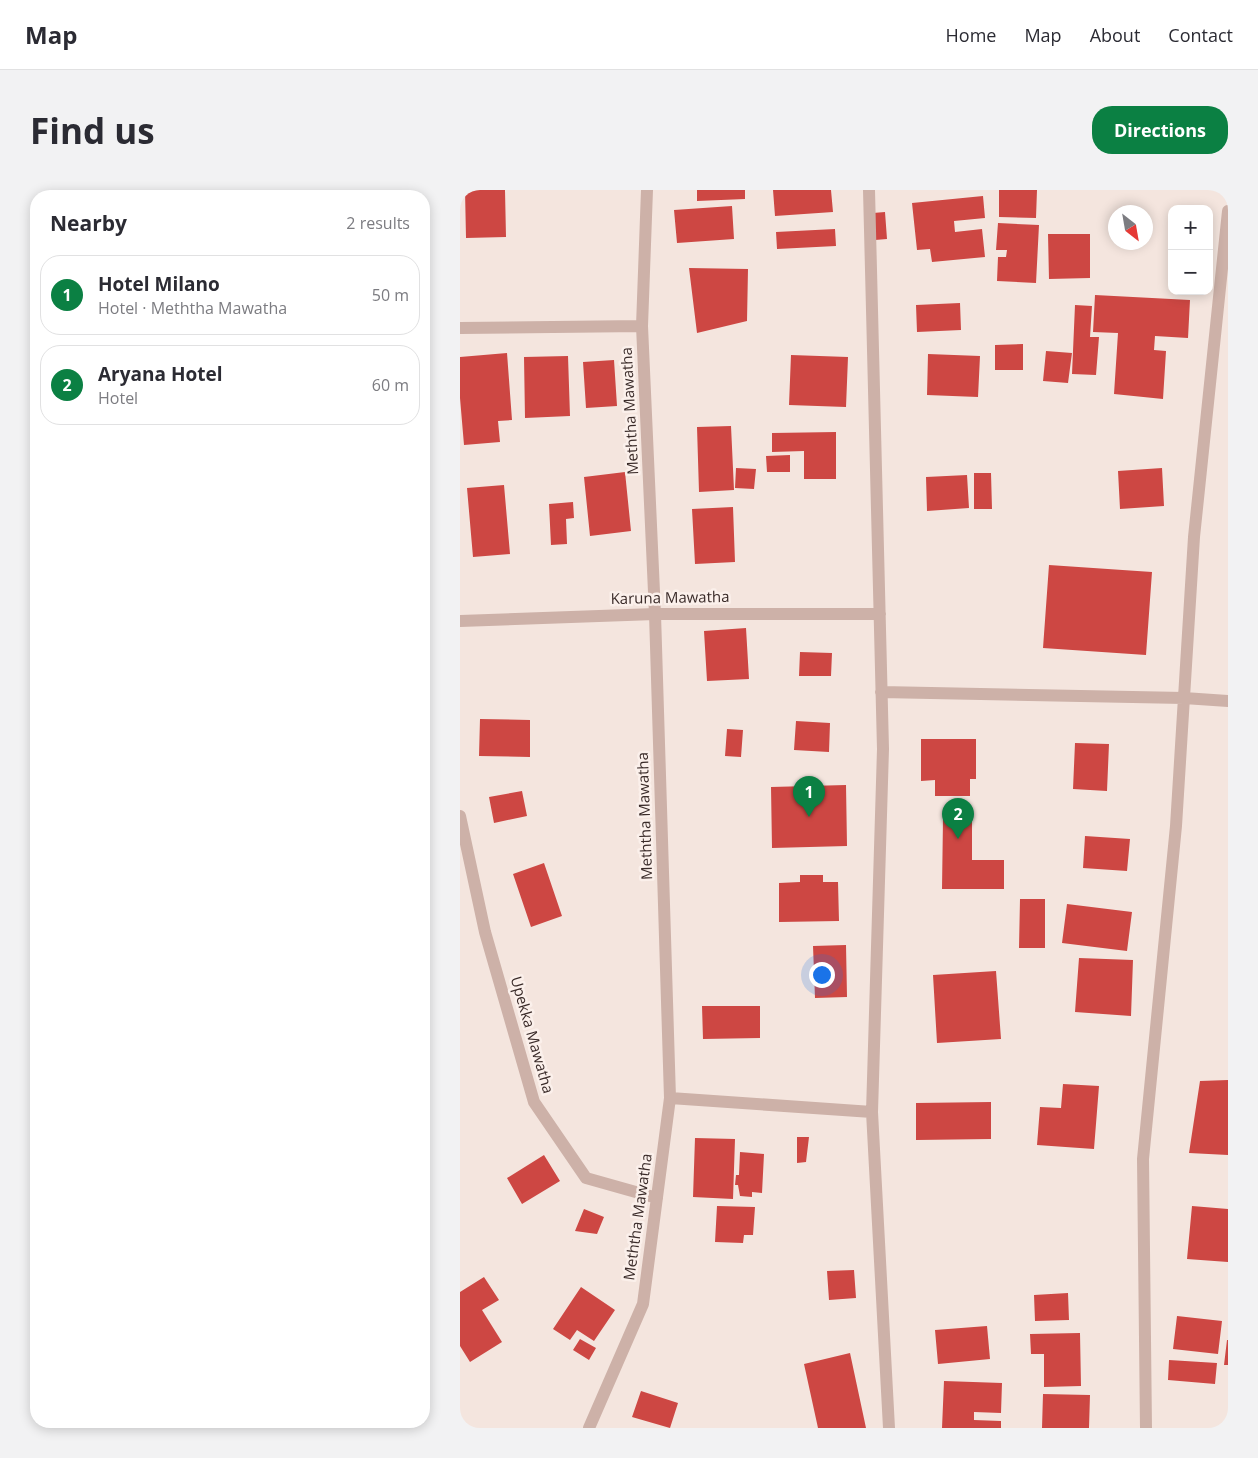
<!DOCTYPE html>
<meta charset="utf-8">
<style>
:root{--surface:#fff;--page:#f2f2f3;--text:#2b2b33;--muted:#7c7c81;--line:#e1e1e2;--accent:#0b8043}
body{margin:0;font-family:"Open Sans",sans-serif;background:var(--page);color:var(--text)}
.controls{position:absolute;right:15px;top:15px;display:grid;overflow:hidden;border-radius:10px;box-shadow:0 2px 12px #0003}
.controls button{width:45px;height:45px;display:grid;place-items:center;padding:0;border:0;border-bottom:1px solid var(--line);background:var(--surface);color:var(--text);font:25px sans-serif}
.compass{position:absolute;left:648px;top:15px;width:45px;height:45px;border-radius:50%;background:var(--surface);box-shadow:0 2px 12px #0003;rotate:149deg}
.you{position:absolute;left:361px;top:784px;width:18px;height:18px;margin:-12px;border:4px solid #fff;border-radius:50%;background:#1a73e8;box-shadow:0 0 0 8px #1a73e833}
.badge{display:grid;place-items:center;width:32px;height:32px;border-radius:50%;background:var(--accent);color:#fff;font-size:16px;font-weight:700}
.pin{position:absolute;translate:-50% -41px;filter:drop-shadow(0 1px 2px #0008)}
.pin::after{content:'';position:absolute;top:26px;width:18px;height:15px;background:inherit;clip-path:polygon(0 0,100% 0,50% 100%)}
.list{margin:0;padding:0;list-style:none}
h2{display:flex;justify-content:space-between;align-items:center;height:65px;margin:0;padding:0 20px;font-size:21px}
h2 small{font-size:16px;font-weight:400;color:var(--muted)}
.list li{display:grid;grid-template-columns:32px 1fr auto;gap:15px;align-items:center;box-sizing:border-box;height:80px;margin:0 10px 10px;padding:0 10px;border:1px solid var(--line);border-radius:20px}
.list b{display:block;font-size:19px;white-space:nowrap}
.list p{margin:0;font-size:16px;white-space:nowrap;color:var(--muted)}
.list em{font-size:16px;font-style:normal;color:var(--muted)}
.map{position:relative;flex:none;width:768px;height:1238px;overflow:hidden;border-radius:20px}
header{display:flex;align-items:center;gap:30px;box-sizing:border-box;height:70px;padding:0 25px;background:var(--surface);border-bottom:1px solid var(--line)}
header strong{font-size:24px}
nav{display:flex;gap:28px;margin-inline-start:auto;font-size:18px}
.intro{display:flex;align-items:center;justify-content:space-between;box-sizing:border-box;height:120px;padding:0 30px}
h1{margin:0;font-size:35px}
.button{padding:12px 22px;border-radius:20px;background:var(--accent);color:#fff;font-size:18px;font-weight:700}
main{display:flex;gap:30px;padding:0 30px}
aside{flex:1;background:var(--surface);border-radius:20px;box-shadow:0 2px 12px #0003}
.map>svg:first-child{display:block}
.building{fill:#cd4743}
.lines{fill:none;stroke-linecap:round;stroke-linejoin:round}
.minor{stroke:#cdb1a8;stroke-width:12}
.labels{text-anchor:middle;stroke-width:5;stroke-linejoin:round;paint-order:stroke}
.street-label{font-size:15px;fill:#3a2b29;stroke:#fbf0eb}
</style>
<header>
<strong>Map</strong>
<nav><a>Home</a><a>Map</a><a>About</a><a>Contact</a></nav>
</header>
<div class="intro"><h1>Find us</h1><a class="button">Directions</a></div>
<main>
<aside>
<h2>Nearby<small>2 results</small></h2>
<ul class="list">
<li><span class="badge">1</span><div><b>Hotel Milano</b><p>Hotel · Meththa Mawatha</p></div><em>50 m</em></li>
<li><span class="badge">2</span><div><b>Aryana Hotel</b><p>Hotel</p></div><em>60 m</em></li>
</ul>
</aside>
<div class="map">
<svg width="768" height="1238" viewBox="0 0 768 1238">
<rect width="100%" height="100%" fill="#f4e5de"/>
<path class="building" d="M 5,0 L 45,0 L 46,47 L 6,48 Z
M 237,0 L 285,0 L 285,9 L 237,11 Z
M 313,0 L 371,0 L 373,22 L 315,26 Z
M 539,0 L 577,0 L 576,28 L 539,27 Z
M 523,6 L 525,28 L 494,31 L 495,42 L 522,39 L 525,67 L 472,72 L 470,59 L 457,60 L 452,13 Z
M 272,16 L 274,49 L 217,53 L 214,20 Z
M 425,22 L 427,49 L 415,50 L 413,23 Z
M 538,33 L 579,35 L 576,93 L 537,91 L 538,67 L 546,67 L 547,60 L 536,60 Z
M 375,39 L 376,56 L 317,59 L 316,42 Z
M 588,44 L 630,44 L 630,88 L 589,89 Z
M 229,78 L 288,79 L 287,131 L 237,143 Z
M 635,105 L 730,110 L 728,148 L 695,146 L 694,160 L 706,161 L 703,209 L 654,204 L 658,143 L 633,142 Z
M 500,113 L 501,140 L 457,142 L 456,115 Z
M 615,115 L 632,116 L 630,147 L 639,147 L 636,185 L 612,184 Z
M 563,154 L 563,180 L 535,180 L 535,155 Z
M 586,161 L 612,163 L 608,193 L 583,191 Z
M 47,163 L 52,230 L 38,231 L 40,252 L 4,255 L 0,208 L 0,167 Z
M 468,164 L 520,166 L 518,207 L 467,205 Z
M 331,165 L 388,167 L 386,217 L 329,215 Z
M 108,166 L 110,226 L 65,228 L 64,167 Z
M 154,170 L 157,216 L 126,218 L 123,172 Z
M 271,236 L 274,300 L 239,302 L 237,237 Z
M 376,242 L 376,289 L 344,289 L 344,261 L 312,262 L 312,243 Z
M 330,265 L 330,282 L 307,282 L 306,266 Z
M 276,278 L 296,279 L 294,299 L 275,298 Z
M 702,278 L 704,316 L 660,319 L 658,281 Z
M 165,282 L 171,341 L 130,346 L 124,287 Z
M 514,283 L 531,283 L 532,319 L 514,319 Z
M 507,285 L 509,318 L 467,321 L 466,287 Z
M 44,295 L 50,364 L 13,367 L 7,298 Z
M 113,312 L 114,328 L 106,329 L 107,354 L 91,355 L 89,314 Z
M 273,317 L 275,372 L 235,374 L 232,319 Z
M 589,375 L 692,382 L 686,465 L 583,458 Z
M 286,438 L 289,489 L 247,491 L 244,441 Z
M 340,462 L 372,463 L 371,486 L 339,486 Z
M 20,529 L 70,530 L 70,567 L 19,566 Z
M 336,531 L 370,533 L 369,562 L 334,560 Z
M 267,539 L 283,540 L 281,567 L 265,566 Z
M 461,549 L 516,549 L 516,589 L 510,589 L 510,606 L 475,606 L 475,590 L 461,591 Z
M 615,553 L 649,554 L 647,601 L 613,599 Z
M 386,595 L 387,656 L 312,658 L 311,597 Z
M 62,601 L 67,626 L 34,633 L 29,607 Z
M 483,629 L 512,629 L 512,670 L 544,670 L 544,699 L 482,699 Z
M 625,646 L 670,649 L 667,681 L 623,678 Z
M 84,673 L 102,726 L 71,737 L 53,684 Z
M 340,685 L 363,685 L 363,692 L 378,692 L 379,731 L 319,732 L 319,693 L 340,692 Z
M 560,709 L 585,709 L 585,758 L 559,758 Z
M 607,714 L 672,722 L 667,761 L 602,753 Z
M 386,755 L 387,807 L 355,808 L 353,756 Z
M 619,768 L 673,770 L 671,826 L 615,822 Z
M 536,781 L 541,849 L 477,853 L 473,785 Z
M 242,816 L 300,816 L 300,848 L 243,849 Z
M 768,890 L 768,965 L 729,963 L 740,891 Z
M 603,894 L 639,896 L 634,959 L 577,955 L 580,917 L 601,918 Z
M 531,912 L 531,949 L 456,950 L 456,913 Z
M 337,947 L 349,947 L 346,972 L 337,973 Z
M 235,948 L 275,949 L 273,1009 L 233,1007 Z
M 280,962 L 304,964 L 302,1003 L 292,1002 L 292,1007 L 280,1006 L 278,995 L 275,995 L 276,985 L 279,985 Z
M 84,965 L 100,991 L 62,1014 L 47,988 Z
M 257,1016 L 295,1017 L 293,1045 L 284,1045 L 283,1053 L 255,1052 Z
M 732,1016 L 768,1019 L 768,1072 L 727,1069 Z
M 124,1019 L 144,1027 L 137,1044 L 115,1041 Z
M 394,1080 L 396,1108 L 369,1110 L 367,1081 Z
M 24,1087 L 39,1110 L 22,1120 L 42,1152 L 10,1172 L 0,1156 L 0,1102 Z
M 121,1097 L 155,1120 L 134,1151 L 117,1140 L 110,1150 L 93,1139 Z
M 608,1103 L 609,1130 L 575,1131 L 574,1105 Z
M 717,1126 L 762,1131 L 758,1164 L 713,1159 Z
M 527,1136 L 530,1169 L 478,1174 L 475,1140 Z
M 620,1143 L 621,1196 L 584,1197 L 584,1164 L 571,1164 L 570,1144 Z
M 120,1149 L 136,1158 L 129,1170 L 113,1160 Z
M 767,1150 L 768,1150 L 768,1175 L 764,1175 Z
M 390,1163 L 406,1238 L 358,1238 L 344,1174 Z
M 709,1170 L 757,1173 L 755,1194 L 708,1190 Z
M 484,1191 L 542,1193 L 541,1223 L 514,1222 L 514,1230 L 541,1231 L 541,1238 L 482,1238 Z
M 181,1201 L 218,1213 L 210,1238 L 172,1227 Z
M 583,1204 L 630,1205 L 629,1238 L 582,1238 Z"/>
<g class="lines">
<path class="minor" d="M 409,0 L 423,559 L 412,922 L 429,1238
M 0,138 L 182,136
M 0,431 L 195,424 L 420,424
M 421,502 L 724,508 L 768,511
M 0,626 L 25,742 L 74,912 L 126,988 L 197,1008
M 210,908 L 412,922
M 129,1238 L 183,1114 L 210,908 L 195,424 L 182,136 L 187,0
M 686,1238 L 683,969 L 716,636 L 734,347 L 768,21"/>
</g>
<g class="labels">
<g class="street-label">
<text transform="translate(170 221) rotate(-93)" y="5">Meththa Mawatha</text>
<text transform="translate(210 408) rotate(-1)" y="5">Karuna Mawatha</text>
<text transform="translate(185 626) rotate(-92)" y="5">Meththa Mawatha</text>
<text transform="translate(72 845) rotate(74)" y="5">Upekka Mawatha</text>
<text transform="translate(178 1027) rotate(-82)" y="5">Meththa Mawatha</text>
</g>
</g>
</svg>
<div class="controls">
<button>+</button>
<button>−</button>
</div>
<svg class="compass" viewBox="-18 -18 36 36"><path d="M0-13l5 13h-10z" fill="#e53935"/><path d="M0 13l5-13h-10z" fill="#7c7c81"/></svg>
<div class="you"></div>
<div class="pin badge" style="left:349px;top:627px">1</div>
<div class="pin badge" style="left:498px;top:649px">2</div>
</div>
</main>
